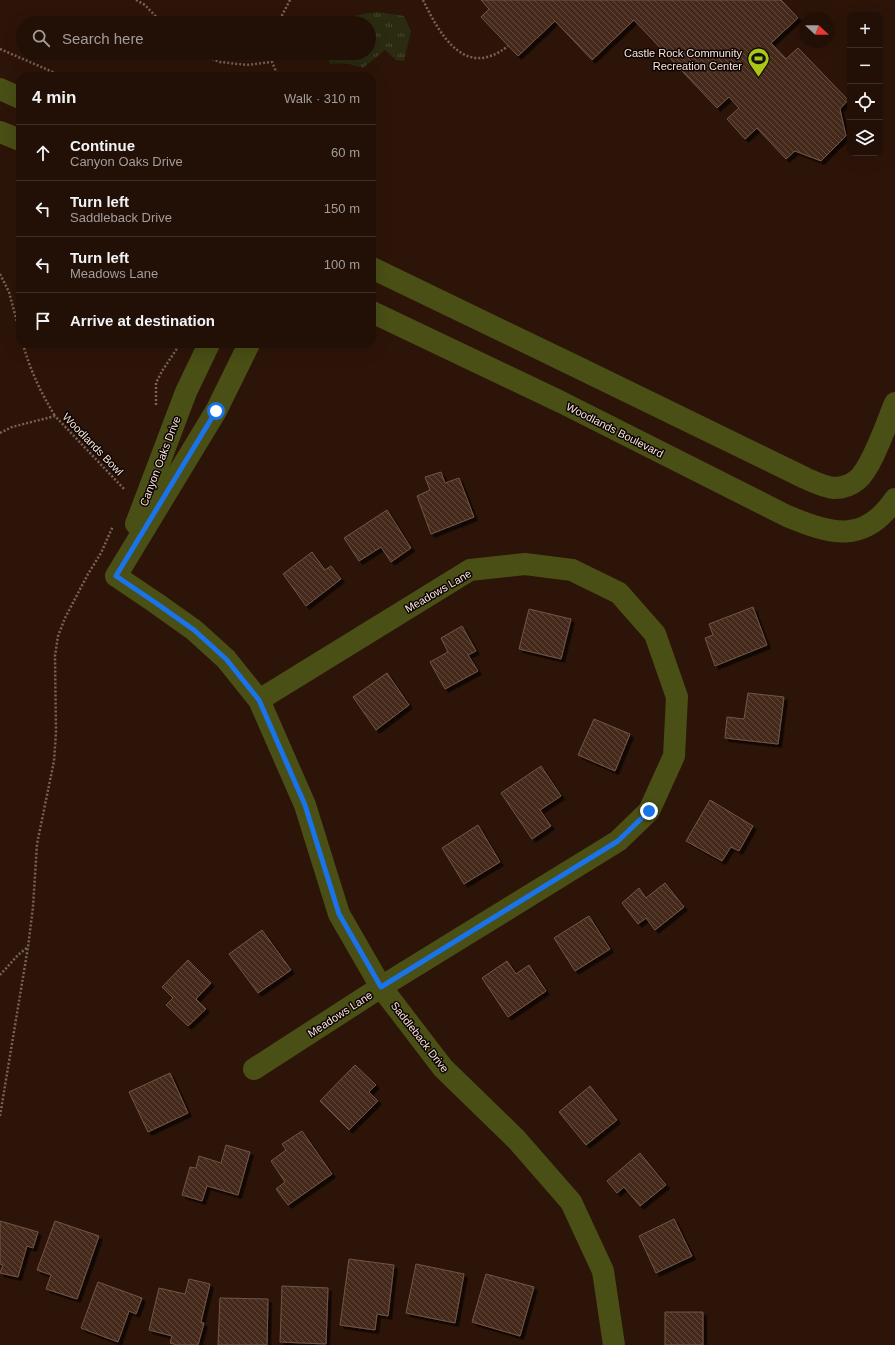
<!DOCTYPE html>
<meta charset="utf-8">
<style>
:root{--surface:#220f06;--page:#2a1810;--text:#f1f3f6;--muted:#a29c9b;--line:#3f2f28}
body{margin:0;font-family:Arial,sans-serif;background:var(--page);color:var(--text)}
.controls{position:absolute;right:12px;top:12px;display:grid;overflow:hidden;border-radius:8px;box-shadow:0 4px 16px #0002}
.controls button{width:36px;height:36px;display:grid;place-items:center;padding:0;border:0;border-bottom:1px solid var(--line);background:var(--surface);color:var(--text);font:20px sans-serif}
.compass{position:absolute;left:799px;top:12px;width:36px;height:36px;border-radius:50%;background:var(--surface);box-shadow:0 4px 16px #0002;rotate:112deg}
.stop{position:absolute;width:12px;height:12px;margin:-9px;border:3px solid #1a73e8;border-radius:50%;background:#fff}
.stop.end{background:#1a73e8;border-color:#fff;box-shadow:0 1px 4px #0008}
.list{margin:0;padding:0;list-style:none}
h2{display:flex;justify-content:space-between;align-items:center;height:52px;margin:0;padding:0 16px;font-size:17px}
h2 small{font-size:13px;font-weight:400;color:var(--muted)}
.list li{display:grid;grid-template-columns:26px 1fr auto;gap:12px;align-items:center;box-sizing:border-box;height:56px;padding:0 16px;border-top:1px solid var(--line)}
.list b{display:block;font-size:15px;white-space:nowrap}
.list p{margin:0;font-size:13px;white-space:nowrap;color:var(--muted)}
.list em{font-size:13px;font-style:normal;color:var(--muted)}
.icon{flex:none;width:22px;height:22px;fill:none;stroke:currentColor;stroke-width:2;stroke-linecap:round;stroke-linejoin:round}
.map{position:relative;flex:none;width:895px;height:1345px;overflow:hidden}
.search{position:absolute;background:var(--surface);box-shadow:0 4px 16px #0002;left:16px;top:16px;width:360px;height:44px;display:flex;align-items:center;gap:10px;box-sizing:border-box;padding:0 14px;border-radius:22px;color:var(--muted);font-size:15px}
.panel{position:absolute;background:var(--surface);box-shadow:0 4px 16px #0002;left:16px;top:72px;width:360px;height:276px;border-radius:12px}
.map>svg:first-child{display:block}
.park{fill:url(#park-tufts)}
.building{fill:url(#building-back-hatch);stroke:#735547;filter:url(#shadow)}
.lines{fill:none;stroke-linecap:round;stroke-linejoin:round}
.path{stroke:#796258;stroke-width:2.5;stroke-dasharray:2 2;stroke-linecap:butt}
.minor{stroke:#494f15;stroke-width:22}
.route{stroke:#1a73e8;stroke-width:5}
.labels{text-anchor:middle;stroke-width:3;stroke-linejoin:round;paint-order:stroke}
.poi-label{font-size:11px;fill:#f6e4dc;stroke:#0e0402;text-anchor:end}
.street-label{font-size:11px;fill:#f6e4dc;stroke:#0e0402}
</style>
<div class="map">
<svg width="895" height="1345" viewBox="0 0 895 1345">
<defs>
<pattern id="park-tufts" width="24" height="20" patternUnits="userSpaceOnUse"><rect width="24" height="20" fill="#2a2b10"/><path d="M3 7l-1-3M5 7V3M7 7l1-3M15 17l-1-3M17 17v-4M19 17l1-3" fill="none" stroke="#4a4a32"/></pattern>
<pattern id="building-back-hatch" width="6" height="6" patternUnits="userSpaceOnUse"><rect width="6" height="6" fill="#452a1e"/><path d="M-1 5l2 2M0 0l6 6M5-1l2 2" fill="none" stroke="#60493e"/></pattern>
<filter id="shadow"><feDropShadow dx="3.5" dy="3.5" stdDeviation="0" flood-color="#0009"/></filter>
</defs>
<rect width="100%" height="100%" fill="#2d1408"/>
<path class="park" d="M 378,12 L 404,16 L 411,31 L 404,61 L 396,60 L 385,50 L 363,68 C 351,64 342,62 330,64 L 326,53 L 369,53 L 369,23 L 342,23 C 352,15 365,13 378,12 Z"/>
<path class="building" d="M 481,0 L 781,0 L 798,18 L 771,43 L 786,59 L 798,48 L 848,100 L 840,109 L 846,136 L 821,161 L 795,151 L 786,159 L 757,128 L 745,139 L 727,119 L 739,108 L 729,97 L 717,108 L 634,20 L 592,60 L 555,21 L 518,56 L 481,17 L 489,9 Z
M 441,472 L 445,483 L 459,478 L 474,517 L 431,534 L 417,496 L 430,490 L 425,477 Z
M 387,510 L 411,548 L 391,562 L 381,547 L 359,561 L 344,538 Z
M 312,552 L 325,570 L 331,566 L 341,579 L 306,606 L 283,574 Z
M 753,607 L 767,645 L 715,666 L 705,638 L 713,635 L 709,624 Z
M 529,609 L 571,619 L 561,659 L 519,649 Z
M 462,626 L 476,651 L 468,655 L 478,671 L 445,689 L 430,662 L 448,652 L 441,638 Z
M 387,673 L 409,705 L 376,730 L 353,697 Z
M 748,693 L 784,697 L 778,744 L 725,738 L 727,717 L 744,719 Z
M 594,719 L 630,734 L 615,771 L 578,755 Z
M 541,766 L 561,796 L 540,810 L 551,826 L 532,839 L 501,793 Z
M 710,800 L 753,826 L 739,851 L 731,847 L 722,861 L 686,841 Z
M 478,825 L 500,862 L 464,884 L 442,848 Z
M 665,883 L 684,907 L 655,930 L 646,918 L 638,924 L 622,903 L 639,888 L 646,898 Z
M 589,916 L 610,949 L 575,971 L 554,938 Z
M 262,930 L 291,970 L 258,993 L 229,954 Z
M 188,960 L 211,983 L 196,999 L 206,1009 L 188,1026 L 166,1005 L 173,998 L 162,987 Z
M 507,961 L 516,974 L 529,965 L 546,991 L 508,1017 L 482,978 Z
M 355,1065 L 376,1085 L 369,1092 L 378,1101 L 349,1130 L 320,1101 Z
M 170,1073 L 188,1113 L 148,1132 L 129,1092 Z
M 590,1086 L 617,1120 L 586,1145 L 559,1112 Z
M 302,1131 L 332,1174 L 288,1205 L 276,1189 L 285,1182 L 271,1161 L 286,1150 L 282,1144 Z
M 226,1145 L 250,1152 L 238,1195 L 207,1186 L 202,1201 L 182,1195 L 190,1167 L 196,1168 L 199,1156 L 221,1163 Z
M 640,1153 L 666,1185 L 640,1206 L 624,1187 L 617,1193 L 607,1181 Z
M 674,1219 L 692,1256 L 656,1273 L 639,1236 Z
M 0,1221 L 38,1232 L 33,1248 L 27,1246 L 18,1277 L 0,1273 L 3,1265 L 0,1264 Z
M 55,1221 L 99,1236 L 77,1299 L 46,1289 L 51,1275 L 37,1270 Z
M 349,1259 L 394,1265 L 388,1316 L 377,1314 L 375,1330 L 340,1325 Z
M 416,1264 L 464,1274 L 455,1323 L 406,1313 Z
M 486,1274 L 534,1287 L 520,1336 L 472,1322 Z
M 189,1279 L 210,1284 L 201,1322 L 204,1323 L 198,1345 L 177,1345 L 170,1343 L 172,1336 L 149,1330 L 159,1288 L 185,1294 Z
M 98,1282 L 142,1298 L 136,1314 L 129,1311 L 118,1342 L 81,1328 Z
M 282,1286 L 328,1288 L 326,1344 L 280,1342 Z
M 220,1298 L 268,1299 L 267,1345 L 218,1345 Z
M 665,1312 L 703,1312 L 703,1345 L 665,1345 Z"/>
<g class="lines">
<path class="path" d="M 136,0 L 145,5 L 162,23
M 423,0 C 440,35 465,80 508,46
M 278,23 L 290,0
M 0,49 L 62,76
M 197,53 L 220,62 L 247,65 L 272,62
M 272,53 L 272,62 L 278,76
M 0,274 L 9,292 L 20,333
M 23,344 C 30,370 41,393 55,416
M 156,405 L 156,383 L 162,371 L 180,344
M 0,433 L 12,427 L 55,416 L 125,490
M 0,975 L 18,955 L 28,947
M 0,1116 L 28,947 L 33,907 L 37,844 L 54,761 L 56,732 L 55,656 L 58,636 L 65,618 L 88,574 L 101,553 L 113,526"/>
<path class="minor" d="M 0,89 L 20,98
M 0,132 L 20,140
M 372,268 L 573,365 L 805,478 C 814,482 824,487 834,488 C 842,488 851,485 857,480 C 872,468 887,422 895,403
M 372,312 L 561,402 L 787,516 C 831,534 864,545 895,499
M 136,524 L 186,392 L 209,344
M 116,576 L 156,603 L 194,630 L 226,659 L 259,700 L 305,805 L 339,914 L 381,987 L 443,1068 L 516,1139 L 571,1202 L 603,1271 L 614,1345
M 116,576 L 216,411 L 249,344
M 254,1069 L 381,987 L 618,841 L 649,811 L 674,756 L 677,697 L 655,634 L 619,593 L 572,570 L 525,564 L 470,570 L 259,700"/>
</g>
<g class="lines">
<path class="route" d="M 216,411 L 116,576 L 156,603 L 194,630 L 226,659 L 259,700 L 305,805 L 339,914 L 381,987 L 618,841 L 649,811"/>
</g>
<defs>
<symbol id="stadium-pin" viewBox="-11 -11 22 30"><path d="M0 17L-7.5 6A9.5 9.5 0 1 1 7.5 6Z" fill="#aac717" stroke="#0e0402"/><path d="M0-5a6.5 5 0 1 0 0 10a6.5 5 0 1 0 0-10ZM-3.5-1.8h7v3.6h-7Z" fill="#111"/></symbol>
</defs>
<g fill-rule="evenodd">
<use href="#stadium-pin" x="746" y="46" width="25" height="34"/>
</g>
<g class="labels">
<g class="poi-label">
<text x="742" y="57">Castle Rock Community<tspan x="742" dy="13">Recreation Center</tspan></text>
</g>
<g class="street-label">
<text transform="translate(615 430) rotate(27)" y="4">Woodlands Boulevard</text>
<text transform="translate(93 444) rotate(46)" y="4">Woodlands Bowl</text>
<text transform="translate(160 461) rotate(-69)" y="4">Canyon Oaks Drive</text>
<text transform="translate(438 591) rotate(-30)" y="4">Meadows Lane</text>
<text transform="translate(340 1014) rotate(-33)" y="4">Meadows Lane</text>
<text transform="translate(420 1037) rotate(52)" y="4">Saddleback Drive</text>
</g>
</g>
</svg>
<div class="controls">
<button>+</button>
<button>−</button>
<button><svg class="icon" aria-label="locate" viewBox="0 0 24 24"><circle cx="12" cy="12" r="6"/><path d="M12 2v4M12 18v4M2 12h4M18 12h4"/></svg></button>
<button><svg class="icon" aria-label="layers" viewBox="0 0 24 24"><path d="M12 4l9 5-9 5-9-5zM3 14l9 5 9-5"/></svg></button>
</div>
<svg class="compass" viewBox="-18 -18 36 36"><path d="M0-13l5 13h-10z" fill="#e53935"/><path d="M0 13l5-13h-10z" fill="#a29c9b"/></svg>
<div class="stop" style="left:216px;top:411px"></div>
<div class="stop end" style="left:649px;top:811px"></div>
<div class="search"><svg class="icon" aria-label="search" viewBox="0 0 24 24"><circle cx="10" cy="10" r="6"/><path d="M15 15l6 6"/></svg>Search here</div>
<section class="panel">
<h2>4 min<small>Walk · 310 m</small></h2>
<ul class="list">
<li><svg class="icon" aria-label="ahead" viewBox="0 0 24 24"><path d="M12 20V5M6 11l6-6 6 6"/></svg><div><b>Continue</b><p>Canyon Oaks Drive</p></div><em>60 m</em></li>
<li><svg class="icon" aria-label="left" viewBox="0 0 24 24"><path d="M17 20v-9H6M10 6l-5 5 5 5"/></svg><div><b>Turn left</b><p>Saddleback Drive</p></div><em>150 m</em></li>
<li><svg class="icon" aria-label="left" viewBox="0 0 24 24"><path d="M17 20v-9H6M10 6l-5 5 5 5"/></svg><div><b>Turn left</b><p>Meadows Lane</p></div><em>100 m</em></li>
<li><svg class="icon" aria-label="arrive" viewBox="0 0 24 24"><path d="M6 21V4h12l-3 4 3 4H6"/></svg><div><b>Arrive at destination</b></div></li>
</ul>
</section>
</div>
